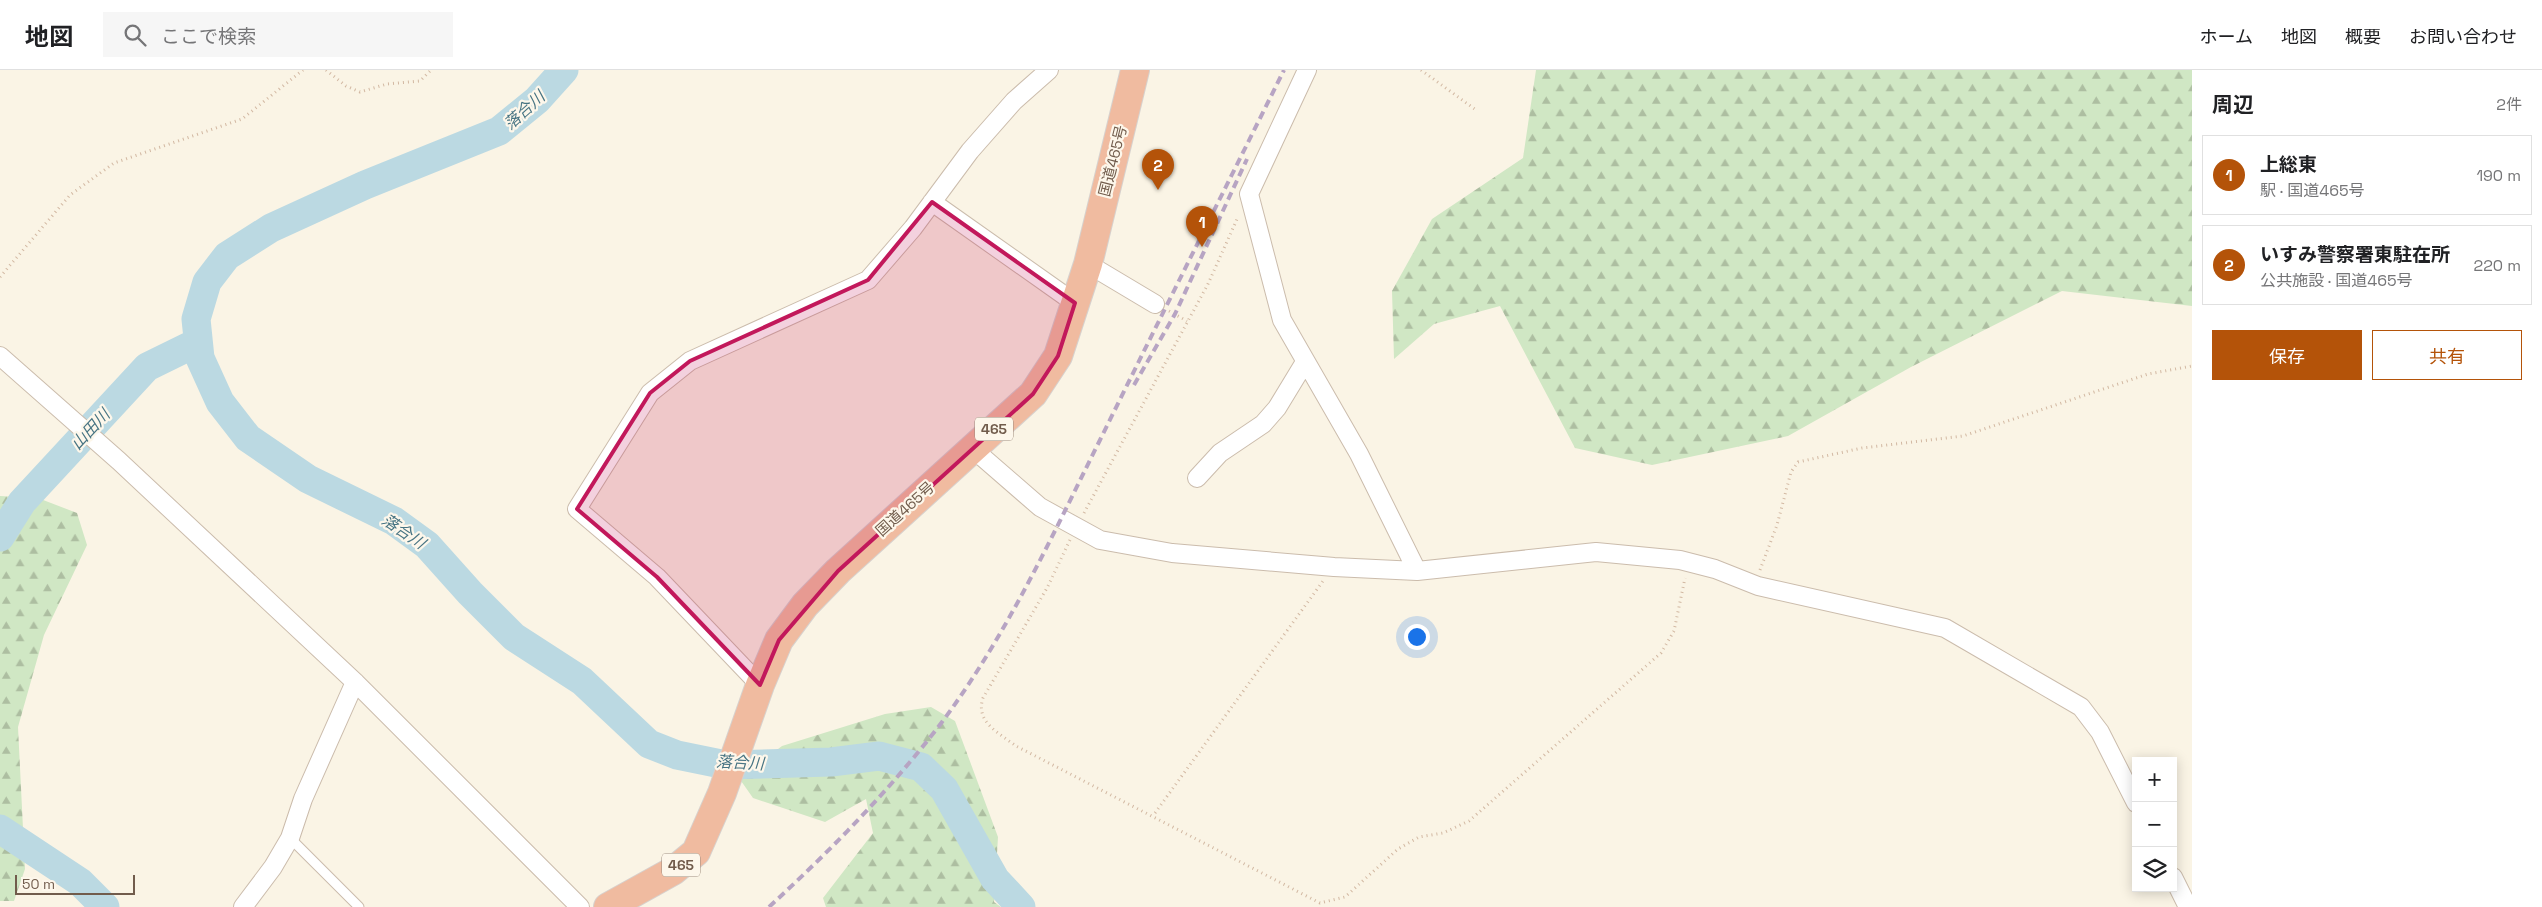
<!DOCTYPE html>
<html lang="ja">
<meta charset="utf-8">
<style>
:root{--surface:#fff;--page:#f6f6f6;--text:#202124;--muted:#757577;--line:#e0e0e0;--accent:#b45309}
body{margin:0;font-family:"Space Grotesk","Noto Sans JP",sans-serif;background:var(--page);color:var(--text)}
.controls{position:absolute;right:15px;bottom:15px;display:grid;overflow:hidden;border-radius:0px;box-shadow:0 2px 12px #0003}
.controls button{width:45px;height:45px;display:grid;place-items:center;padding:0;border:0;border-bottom:1px solid var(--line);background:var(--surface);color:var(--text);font:25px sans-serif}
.scale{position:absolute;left:15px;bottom:12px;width:120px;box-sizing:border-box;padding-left:5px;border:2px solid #715c4c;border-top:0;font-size:14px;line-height:18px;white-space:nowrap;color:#715c4c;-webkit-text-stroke:4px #fdf7eb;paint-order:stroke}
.you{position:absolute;left:1416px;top:566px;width:18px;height:18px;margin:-12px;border:4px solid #fff;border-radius:50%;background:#1a73e8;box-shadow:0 0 0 8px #1a73e833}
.badge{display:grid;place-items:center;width:32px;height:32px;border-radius:50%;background:var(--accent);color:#fff;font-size:16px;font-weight:700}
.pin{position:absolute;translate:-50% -41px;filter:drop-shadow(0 1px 2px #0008)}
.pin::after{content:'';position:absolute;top:26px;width:18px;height:15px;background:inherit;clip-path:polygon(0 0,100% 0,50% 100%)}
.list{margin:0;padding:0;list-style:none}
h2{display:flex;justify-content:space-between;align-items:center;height:65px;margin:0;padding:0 20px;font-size:21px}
h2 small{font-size:16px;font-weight:400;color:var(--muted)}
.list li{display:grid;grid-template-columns:32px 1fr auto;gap:15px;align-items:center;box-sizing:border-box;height:80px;margin:0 10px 10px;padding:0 10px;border:1px solid var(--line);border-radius:0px}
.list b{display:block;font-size:19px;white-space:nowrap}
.list p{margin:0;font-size:16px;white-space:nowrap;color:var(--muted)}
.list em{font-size:16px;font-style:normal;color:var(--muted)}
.actions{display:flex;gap:10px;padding:15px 20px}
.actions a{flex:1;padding:11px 0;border:1px solid var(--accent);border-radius:0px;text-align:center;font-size:18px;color:var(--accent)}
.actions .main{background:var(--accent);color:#fff}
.icon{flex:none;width:28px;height:28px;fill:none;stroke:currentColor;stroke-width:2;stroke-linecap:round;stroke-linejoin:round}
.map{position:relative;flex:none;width:2192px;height:837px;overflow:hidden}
header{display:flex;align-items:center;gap:30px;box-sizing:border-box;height:70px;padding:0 25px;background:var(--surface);border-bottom:1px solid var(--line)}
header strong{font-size:24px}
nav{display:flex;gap:28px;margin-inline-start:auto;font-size:18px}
.search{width:350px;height:45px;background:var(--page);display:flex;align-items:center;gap:12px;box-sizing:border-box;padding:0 18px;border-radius:0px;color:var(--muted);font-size:19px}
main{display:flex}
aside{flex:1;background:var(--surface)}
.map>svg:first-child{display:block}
.forest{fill:url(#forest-firs)}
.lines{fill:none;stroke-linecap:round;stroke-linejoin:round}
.river{stroke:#bbd9e2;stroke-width:29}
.lane-casing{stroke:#cbbcac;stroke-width:11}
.street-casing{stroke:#cbbcac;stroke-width:20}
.highway-casing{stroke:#d7d1cd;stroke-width:30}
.path{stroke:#d2b8a2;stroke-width:3;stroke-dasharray:1 4;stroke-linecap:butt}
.lane{stroke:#fff;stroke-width:9}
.street{stroke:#fff;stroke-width:18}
.highway{stroke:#f0bba0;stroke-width:28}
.rail{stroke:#b7a4c3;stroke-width:4;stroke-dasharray:8 5;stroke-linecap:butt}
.marked{fill:#c2185b;fill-opacity:0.2;stroke:#c2185b;stroke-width:4;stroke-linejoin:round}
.labels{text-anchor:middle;stroke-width:4.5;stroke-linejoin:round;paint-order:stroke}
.shield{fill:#fdf7eb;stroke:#9b8a7c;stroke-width:1}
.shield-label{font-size:14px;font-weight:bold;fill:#715c4c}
.street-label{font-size:15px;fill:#715c4c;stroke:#fdf7eb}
.water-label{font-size:16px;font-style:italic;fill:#477483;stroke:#fdf7eb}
</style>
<header>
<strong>地図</strong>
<div class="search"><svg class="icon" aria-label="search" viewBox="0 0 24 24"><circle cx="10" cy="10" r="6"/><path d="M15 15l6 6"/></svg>ここで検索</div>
<nav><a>ホーム</a><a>地図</a><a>概要</a><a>お問い合わせ</a></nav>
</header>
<main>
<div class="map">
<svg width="2192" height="837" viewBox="0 0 2192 837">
<defs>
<pattern id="forest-firs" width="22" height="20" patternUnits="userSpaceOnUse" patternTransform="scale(1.25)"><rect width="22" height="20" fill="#d0e7c4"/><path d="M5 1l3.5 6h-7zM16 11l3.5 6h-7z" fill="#adbea1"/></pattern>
</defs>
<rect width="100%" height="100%" fill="#faf4e5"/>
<path class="forest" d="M 1536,0 L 2192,0 L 2192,236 L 2062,221 L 1911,297 L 1788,366 L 1652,395 L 1575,378 L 1500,236 L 1434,254 L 1394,289 L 1392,221 L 1432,149 L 1523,88 Z
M 0,426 L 38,428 L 77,443 L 87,475 L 44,565 L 18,657 L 25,799 L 14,831 L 0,831 Z
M 931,637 L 955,651 L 998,767 L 994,832 L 1001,837 L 826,837 L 823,828 L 873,763 L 866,729 L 825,752 L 753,728 L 739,708 L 782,676 L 885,644 Z"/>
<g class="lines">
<path class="river" d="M 564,0 L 537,30 L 499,61 L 365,115 L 271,158 L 227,186 L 207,212 L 196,249 L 200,288 L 220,332 L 248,368 L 308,409 L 394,451 L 427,475 L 470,523 L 514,567 L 582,611 L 649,674 L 677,685 L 726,695 L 831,692 L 879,686 L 921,697 L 944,719 L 995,809 L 1021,837
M 0,467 L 22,432 L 147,297 L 198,272
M 0,759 L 80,812 L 105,837"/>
<defs>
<path id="lane" d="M 290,768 L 359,837"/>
<path id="street" d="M 1307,0 L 1249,124 L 1282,250 L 1359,384 L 1417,501
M 932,132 L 1075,233
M 1088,194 L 1155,234
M 0,286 L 119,391 L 355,612 L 580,837
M 972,378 L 1040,437 L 1100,470 L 1172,483 L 1334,497 L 1417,501 L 1596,482 L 1680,490 L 1715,499 L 1758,516 L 1945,558 L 2081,637 L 2100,662 L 2136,733
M 1197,408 L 1220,383 L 1263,354 L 1277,338 L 1305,292
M 760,615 L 657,507 L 577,439 L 650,323 L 690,291 L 868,210 L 913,158 L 970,81 L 1014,31 L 1049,0
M 2173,807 L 2188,837
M 243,837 L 273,797 L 290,768 L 303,729 L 355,612"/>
<path id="highway" d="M 608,837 L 673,801 L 696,782 L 722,723 L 760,615 L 779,570 L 805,535 L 838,501 L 1033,324 L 1058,286 L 1088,194 L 1135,0"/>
</defs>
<use href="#lane" class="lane-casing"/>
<use href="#street" class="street-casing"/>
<use href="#highway" class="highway-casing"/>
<path class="path" d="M 326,0 L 346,16 L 360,22 L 387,14 L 420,11 L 431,0
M 1421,0 L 1476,40
M 0,207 L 70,125 L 114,93 L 242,49 L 303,0
M 1169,241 L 1187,251
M 1084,443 L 1208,214 L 1238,147
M 1070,470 L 1047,518 L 983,628 C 975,652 999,663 1016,676 L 1320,833 L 1345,827 L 1398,779 L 1419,767 L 1443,763 L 1469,751 L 1661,583 L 1674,561 L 1685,508
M 1760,500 L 1777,455 L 1791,402 L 1798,392 L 1862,378 L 1963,366 L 2148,304 L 2192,296
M 1155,743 L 1323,511"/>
<use href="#lane" class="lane"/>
<use href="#street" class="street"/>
<use href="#highway" class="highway"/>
<path class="rail" d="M 1134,315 L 1175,244 L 1247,89
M 769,837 C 831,780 891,719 942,652 C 1007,565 1052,466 1100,370 C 1161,246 1223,123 1284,0"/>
</g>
<path class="marked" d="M 932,132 L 1075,233 L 1058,286 L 1033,324 L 838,501 L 779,570 L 760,615 L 657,507 L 577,439 L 650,323 L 690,291 L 868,210 Z"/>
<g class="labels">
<g class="shield">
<rect x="975" y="347.5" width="38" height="23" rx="4"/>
<rect x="662" y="783.5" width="38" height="23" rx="4"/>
</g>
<g class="shield-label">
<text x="994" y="364">465</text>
<text x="681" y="800">465</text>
</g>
<g class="street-label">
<text transform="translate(1113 91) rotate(-76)" y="5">国道465号</text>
<text transform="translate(905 439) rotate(-42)" y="5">国道465号</text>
</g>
<g class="water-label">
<text transform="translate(524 40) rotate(-42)" y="6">落合川</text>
<text transform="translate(90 359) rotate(-47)" y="6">山田川</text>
<text transform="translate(404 461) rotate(34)" y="6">落合川</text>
<text transform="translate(740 692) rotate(3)" y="6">落合川</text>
</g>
</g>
</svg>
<div class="controls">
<button>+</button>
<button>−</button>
<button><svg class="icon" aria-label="layers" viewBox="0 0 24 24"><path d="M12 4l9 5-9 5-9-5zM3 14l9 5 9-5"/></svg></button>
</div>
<div class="scale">50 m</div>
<div class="you"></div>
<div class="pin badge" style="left:1202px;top:177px">1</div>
<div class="pin badge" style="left:1158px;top:120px">2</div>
</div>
<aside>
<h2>周辺<small>2件</small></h2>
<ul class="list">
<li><span class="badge">1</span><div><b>上総東</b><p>駅 · 国道465号</p></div><em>190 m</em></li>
<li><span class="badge">2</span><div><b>いすみ警察署東駐在所</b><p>公共施設 · 国道465号</p></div><em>220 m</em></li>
</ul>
<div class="actions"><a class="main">保存</a><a>共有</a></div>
</aside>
</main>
